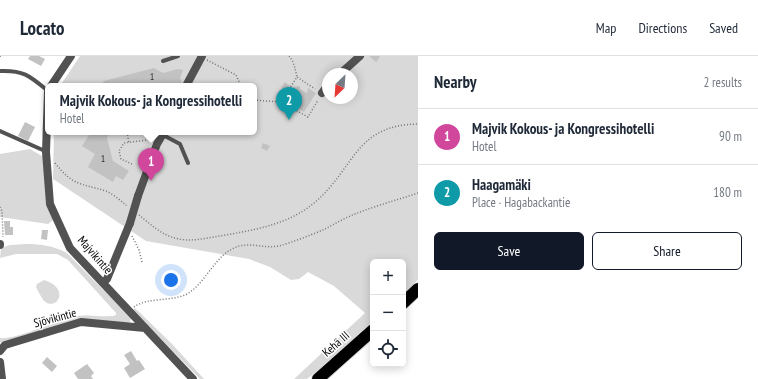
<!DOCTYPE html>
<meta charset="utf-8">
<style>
:root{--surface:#fff;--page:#f2f2f3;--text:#1f2937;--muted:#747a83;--line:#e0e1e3;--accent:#111827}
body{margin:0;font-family:"PT Sans Narrow",sans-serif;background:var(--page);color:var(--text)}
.controls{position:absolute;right:12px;bottom:12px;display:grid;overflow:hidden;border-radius:6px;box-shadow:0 2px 10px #0003}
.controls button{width:36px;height:36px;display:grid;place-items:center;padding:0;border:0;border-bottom:1px solid var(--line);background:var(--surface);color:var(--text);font:20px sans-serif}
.compass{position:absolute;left:322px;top:12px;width:36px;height:36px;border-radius:50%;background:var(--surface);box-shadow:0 2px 10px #0003;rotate:205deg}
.you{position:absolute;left:171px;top:224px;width:14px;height:14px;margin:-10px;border:3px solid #fff;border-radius:50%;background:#1a73e8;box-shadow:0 0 0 6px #1a73e833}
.badge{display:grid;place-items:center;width:26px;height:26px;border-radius:50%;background:var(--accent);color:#fff;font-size:13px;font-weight:700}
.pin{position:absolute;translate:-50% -33px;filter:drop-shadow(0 1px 2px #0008)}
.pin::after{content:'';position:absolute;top:21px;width:14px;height:12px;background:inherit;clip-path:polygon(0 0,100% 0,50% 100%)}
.popup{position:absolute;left:45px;top:27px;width:212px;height:52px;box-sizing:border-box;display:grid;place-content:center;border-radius:6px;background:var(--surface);filter:drop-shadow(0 1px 3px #0005);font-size:13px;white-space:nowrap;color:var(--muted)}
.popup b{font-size:15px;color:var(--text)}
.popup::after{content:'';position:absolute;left:50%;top:100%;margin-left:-8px;border:8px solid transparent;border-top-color:var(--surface)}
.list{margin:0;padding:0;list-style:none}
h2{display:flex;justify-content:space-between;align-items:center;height:52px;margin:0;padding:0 16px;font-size:17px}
h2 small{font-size:13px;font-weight:400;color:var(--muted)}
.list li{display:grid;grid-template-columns:26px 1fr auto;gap:12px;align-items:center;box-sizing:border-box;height:56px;padding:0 16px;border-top:1px solid var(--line)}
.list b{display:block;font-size:15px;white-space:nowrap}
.list p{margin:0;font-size:13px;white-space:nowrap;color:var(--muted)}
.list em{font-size:13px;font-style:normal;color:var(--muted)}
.actions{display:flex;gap:8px;padding:12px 16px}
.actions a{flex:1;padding:9px 0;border:1px solid var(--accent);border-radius:6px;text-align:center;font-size:14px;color:var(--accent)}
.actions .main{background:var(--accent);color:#fff}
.icon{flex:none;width:22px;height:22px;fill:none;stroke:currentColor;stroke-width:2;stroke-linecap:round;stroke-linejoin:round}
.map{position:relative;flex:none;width:418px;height:323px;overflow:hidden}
header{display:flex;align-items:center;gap:24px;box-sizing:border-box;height:56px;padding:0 20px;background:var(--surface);border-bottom:1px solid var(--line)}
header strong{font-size:19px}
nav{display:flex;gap:22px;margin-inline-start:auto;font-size:14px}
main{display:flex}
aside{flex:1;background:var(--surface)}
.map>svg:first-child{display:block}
.green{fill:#d9d9d9;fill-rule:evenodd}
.building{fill:#c2c2c2}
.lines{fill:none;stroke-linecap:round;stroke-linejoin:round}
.highway-casing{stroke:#dbdbdb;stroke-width:14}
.path{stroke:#747474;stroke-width:1.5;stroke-dasharray:1 2;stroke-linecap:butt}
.lane{stroke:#525252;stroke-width:4}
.street{stroke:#525252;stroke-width:8}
.highway{stroke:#000;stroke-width:12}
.street-bridge{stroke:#525252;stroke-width:8}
.labels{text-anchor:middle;stroke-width:3;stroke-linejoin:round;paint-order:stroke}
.number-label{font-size:10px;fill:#303030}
.street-label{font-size:12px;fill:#000;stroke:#fff}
</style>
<header>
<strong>Locato</strong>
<nav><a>Map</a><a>Directions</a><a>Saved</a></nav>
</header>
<main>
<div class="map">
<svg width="418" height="323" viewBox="0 0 418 323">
<rect width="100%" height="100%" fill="#fff"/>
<path class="green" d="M 80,0 L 418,0 L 418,224 L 403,238 L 403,206 L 373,206 L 373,266 L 332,303 L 307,323 L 294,323 L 365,257 L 334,230 L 308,216 L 299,223 L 291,224 L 270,211 L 249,203 L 146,185 L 53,123 L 54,76 L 254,76 L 254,30 L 60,30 ZM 328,18 L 352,18 L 352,42 L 328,42 Z
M 30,93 L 47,103 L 48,134 L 56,162 L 48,168 L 0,161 L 0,98 Z
M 26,188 C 41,188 54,190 67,197 L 131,262 L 130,266 L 129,267 L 81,263 L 0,287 L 0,282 C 15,284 59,264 77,260 C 87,258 111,262 116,259 L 116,257 L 68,204 L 57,198 L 16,198 L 0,202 L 1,192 L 10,189 Z
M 44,224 C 71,232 57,256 44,245 C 41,241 38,235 36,231 L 37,228 Z
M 135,252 L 172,288 L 204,323 L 200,323 L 133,254 Z"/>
<path class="building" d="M 30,0 L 39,0 L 45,3 L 41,10 L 28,3 Z
M 369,0 L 379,0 L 380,1 L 376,6 Z
M 154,12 L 163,17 L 178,13 L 183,14 L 180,22 L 182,27 L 180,30 L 101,30 L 104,25 Z
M 285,26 L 290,30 L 287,35 L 281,32 Z
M 300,30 L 300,33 L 307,37 L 308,32 L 316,37 L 304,56 L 287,45 L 289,42 L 288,40 L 294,31 Z
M 25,66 L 35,71 L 28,85 L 18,80 Z
M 91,76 L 110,76 L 107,82 L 113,105 L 129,115 L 123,124 L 116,120 L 113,126 L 88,111 L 95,98 L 82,90 Z
M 263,87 L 270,90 L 267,95 L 261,92 Z
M 4,165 L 10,165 L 10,171 L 13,171 L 13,179 L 5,179 Z
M 42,174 L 48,174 L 47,184 L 41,183 Z
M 131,295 L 137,305 L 139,304 L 145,313 L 130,322 L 124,312 L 130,308 L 124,299 Z
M 47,301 L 57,310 L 52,316 L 42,307 Z
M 87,308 L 94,317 L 91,320 L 93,323 L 78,323 L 74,317 Z"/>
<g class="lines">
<defs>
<path id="highway" d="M 403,247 L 418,233
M 318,323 L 373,274"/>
</defs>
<use href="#highway" class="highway-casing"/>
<path class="path" d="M 289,0 C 294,5 295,13 297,21
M 0,1 L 0,0
M 207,4 L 236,19 L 241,30
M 254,44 L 281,46 L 308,61 L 318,44
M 281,46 L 297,21 L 315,33
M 127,76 L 129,87
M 55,107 C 73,130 80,127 106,135 C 113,138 121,145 127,150
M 132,108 L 121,103 L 119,95 L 124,87 L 148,84
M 0,151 L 2,155 L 3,181
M 139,159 C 150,168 162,179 175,182 C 188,186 201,183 214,181 C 248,175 287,170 314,147 C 355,113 354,69 418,68
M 132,180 L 139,194 L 142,206
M 134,251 C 147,241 171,246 187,238 C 206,227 213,202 234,192 C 248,185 264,193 279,190 C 293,186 314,178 327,172 C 336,167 345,162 355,158 C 375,150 397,144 418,137"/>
<path class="lane" d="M 163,5 L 178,0
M 0,15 C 24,14 30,20 48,35
M 0,75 L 45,95
M 163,79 L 180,88 L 188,107"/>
<path class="street" d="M 340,18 L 360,0
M 51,30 L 71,0
M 186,30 L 202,0
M 48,35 L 46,96 L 50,148 L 70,192 L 193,323
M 322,37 L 328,29
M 138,140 L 157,88 L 164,76
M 0,189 L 0,188
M 103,227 L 107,223 L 130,167
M 0,295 L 5,289 L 81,266 L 145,272
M 0,306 L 2,323"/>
<use href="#highway" class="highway"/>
<path class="street-bridge" d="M 130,167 L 138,140"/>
</g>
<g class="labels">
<g class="number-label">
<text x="152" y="24">1</text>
<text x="103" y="106">1</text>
</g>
<g class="street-label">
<text transform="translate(95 199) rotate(49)" y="4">Majvikintie</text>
<text transform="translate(55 262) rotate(-15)" y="4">Sjövikintie</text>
<text transform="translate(336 288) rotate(-41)" y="4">Kehä III</text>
</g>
</g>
</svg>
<div class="controls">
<button>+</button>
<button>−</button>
<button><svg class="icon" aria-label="locate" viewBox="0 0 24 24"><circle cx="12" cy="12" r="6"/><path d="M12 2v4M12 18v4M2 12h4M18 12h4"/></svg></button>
</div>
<svg class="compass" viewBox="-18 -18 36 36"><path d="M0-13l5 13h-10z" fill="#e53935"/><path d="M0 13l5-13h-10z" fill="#747a83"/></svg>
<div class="you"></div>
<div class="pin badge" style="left:151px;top:125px;background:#d1479c">1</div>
<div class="popup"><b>Majvik Kokous- ja Kongressihotelli</b>Hotel</div>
<div class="pin badge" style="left:289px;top:64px;background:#0f9aa8">2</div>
</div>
<aside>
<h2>Nearby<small>2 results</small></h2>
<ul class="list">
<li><span class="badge" style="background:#d1479c">1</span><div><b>Majvik Kokous- ja Kongressihotelli</b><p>Hotel</p></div><em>90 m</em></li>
<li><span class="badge" style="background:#0f9aa8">2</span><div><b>Haagamäki</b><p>Place · Hagabackantie</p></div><em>180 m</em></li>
</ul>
<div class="actions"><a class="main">Save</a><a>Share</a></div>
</aside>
</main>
